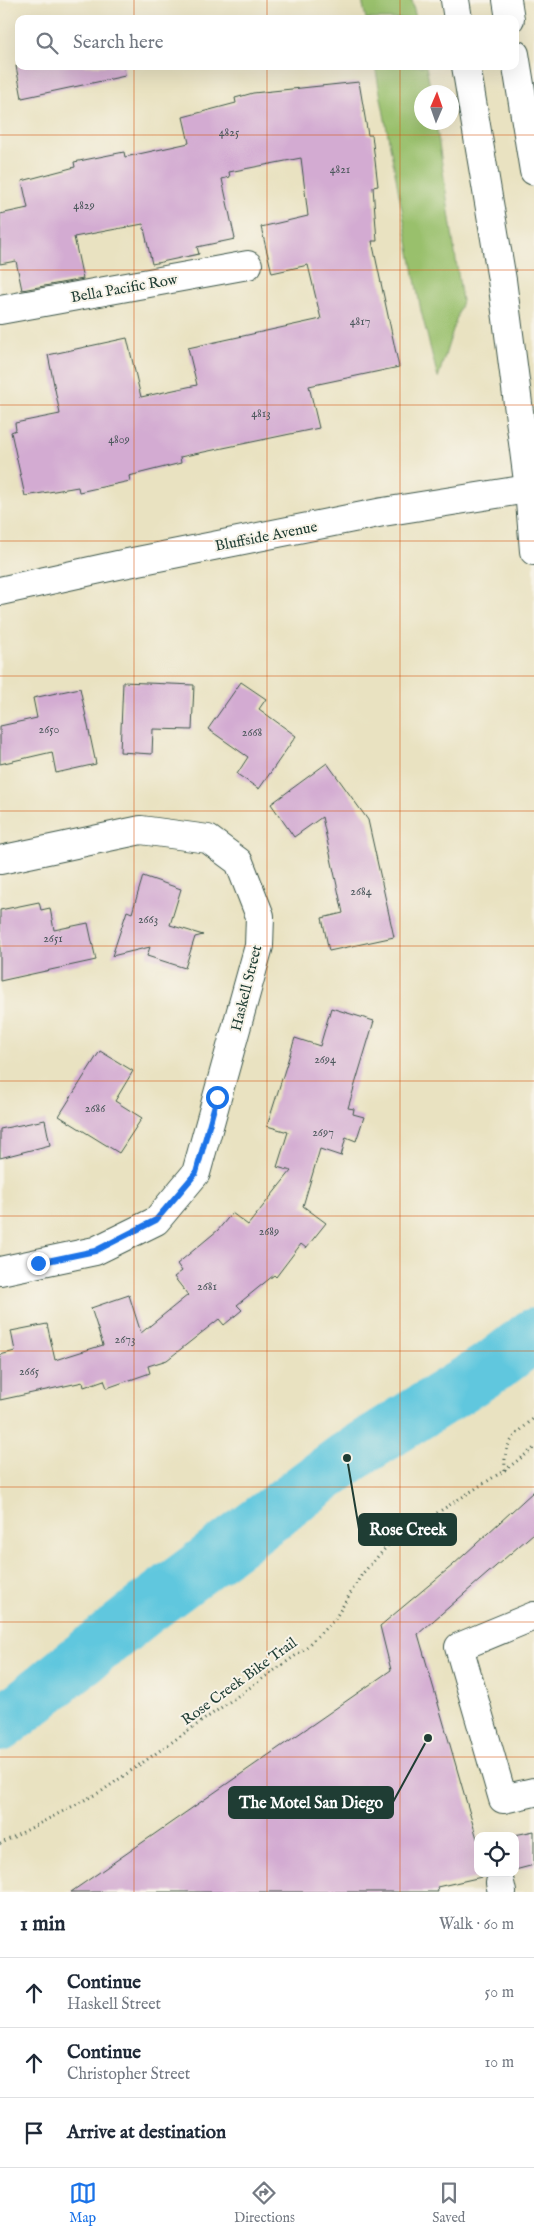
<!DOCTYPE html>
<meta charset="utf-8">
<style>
:root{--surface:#fff;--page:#f6f6f7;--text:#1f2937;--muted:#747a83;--line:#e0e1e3;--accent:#1a73e8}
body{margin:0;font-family:"IM FELL English",serif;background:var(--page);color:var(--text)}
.controls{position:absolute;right:15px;bottom:15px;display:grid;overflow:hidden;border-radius:10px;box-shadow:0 5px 20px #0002}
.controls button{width:45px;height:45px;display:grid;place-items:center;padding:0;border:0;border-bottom:1px solid var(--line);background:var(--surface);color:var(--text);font:25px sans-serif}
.compass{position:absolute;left:414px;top:85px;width:45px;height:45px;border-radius:50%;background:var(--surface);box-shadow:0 5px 20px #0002;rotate:2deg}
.stop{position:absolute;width:15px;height:15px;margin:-11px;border:4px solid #1a73e8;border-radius:50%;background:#fff}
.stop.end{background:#1a73e8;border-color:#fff;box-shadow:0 1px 5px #0008}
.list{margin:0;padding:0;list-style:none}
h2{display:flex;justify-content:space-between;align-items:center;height:65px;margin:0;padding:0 20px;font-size:21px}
h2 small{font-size:16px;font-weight:400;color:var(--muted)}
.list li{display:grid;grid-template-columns:32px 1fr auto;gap:15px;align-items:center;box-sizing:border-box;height:70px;padding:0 20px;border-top:1px solid var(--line)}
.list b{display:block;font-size:19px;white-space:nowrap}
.list p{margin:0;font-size:16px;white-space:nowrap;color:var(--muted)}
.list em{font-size:16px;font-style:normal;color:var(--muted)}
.icon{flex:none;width:28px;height:28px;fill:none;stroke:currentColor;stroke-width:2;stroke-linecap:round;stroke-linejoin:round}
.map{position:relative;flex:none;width:534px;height:1892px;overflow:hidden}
.search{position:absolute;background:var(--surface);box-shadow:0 5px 20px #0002;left:15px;right:15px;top:15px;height:55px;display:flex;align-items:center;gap:12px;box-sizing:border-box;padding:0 18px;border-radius:10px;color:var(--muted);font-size:19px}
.sheet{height:275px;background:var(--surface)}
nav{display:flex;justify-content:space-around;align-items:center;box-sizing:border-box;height:70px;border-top:1px solid var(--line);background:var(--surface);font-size:14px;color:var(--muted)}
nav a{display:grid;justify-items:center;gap:2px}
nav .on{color:var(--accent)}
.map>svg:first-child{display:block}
.green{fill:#99c06c;stroke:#5c7e50}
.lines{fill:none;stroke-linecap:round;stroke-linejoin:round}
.river{stroke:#61c7de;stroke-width:54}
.building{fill:#d3abd2}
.minor-casing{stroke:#3d5649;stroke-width:30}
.major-casing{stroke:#3d5649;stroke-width:30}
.highway-casing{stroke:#3d5649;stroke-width:30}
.path{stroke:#3d5649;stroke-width:3;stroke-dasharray:1 4;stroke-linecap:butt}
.minor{stroke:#fff;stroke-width:28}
.major{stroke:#fff;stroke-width:28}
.highway{stroke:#fff;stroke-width:28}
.route{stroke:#1a73e8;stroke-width:6}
.grid{fill:none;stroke:#d45610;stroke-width:1;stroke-opacity:0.55}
.labels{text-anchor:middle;stroke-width:4;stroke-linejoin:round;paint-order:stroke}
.number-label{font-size:12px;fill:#4c585c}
.street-label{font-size:15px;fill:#1f3d34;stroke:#f7f3e8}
.leader{fill:none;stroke:#1f3d34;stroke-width:2}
.callout-dot{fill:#1f3d34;stroke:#f7f3e8;stroke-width:2}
.callout{fill:#1f3d34;stroke:#1f3d34;stroke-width:2}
.callout-label{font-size:16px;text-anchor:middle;font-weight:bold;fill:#fff}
</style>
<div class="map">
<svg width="534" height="1892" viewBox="0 0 534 1892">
<rect width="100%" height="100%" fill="#f7f3e8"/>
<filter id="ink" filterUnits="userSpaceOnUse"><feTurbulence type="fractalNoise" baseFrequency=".02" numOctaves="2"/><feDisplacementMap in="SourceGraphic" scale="10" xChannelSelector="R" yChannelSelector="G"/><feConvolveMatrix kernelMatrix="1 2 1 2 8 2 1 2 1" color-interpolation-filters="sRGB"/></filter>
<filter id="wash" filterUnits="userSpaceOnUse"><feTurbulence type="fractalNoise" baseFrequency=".0096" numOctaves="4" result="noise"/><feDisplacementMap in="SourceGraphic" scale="20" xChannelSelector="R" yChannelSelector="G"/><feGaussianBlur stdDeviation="1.12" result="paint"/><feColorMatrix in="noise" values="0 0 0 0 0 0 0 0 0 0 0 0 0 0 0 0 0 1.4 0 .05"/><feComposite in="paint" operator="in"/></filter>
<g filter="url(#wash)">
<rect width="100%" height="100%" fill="#e9e2c1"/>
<path class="green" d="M 362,0 L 412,0 L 416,19 L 366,19 Z
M 375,66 L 426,66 L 431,92 L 422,92 L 422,122 L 436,123 L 462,301 L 438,378 L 421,311 Z"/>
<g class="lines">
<path class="river" d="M 0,1725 L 145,1609 L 347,1458 L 495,1365 L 534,1335"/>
</g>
<g id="blocks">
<path class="building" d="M 16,66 L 124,66 L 125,76 L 22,98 Z
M 359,82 L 368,135 L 372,135 L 378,186 L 373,187 L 377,241 L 372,241 L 399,367 L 309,386 L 319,428 L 180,457 L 181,463 L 129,476 L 130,481 L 79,492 L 78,487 L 25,496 L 11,432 L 16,430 L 15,423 L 60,414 L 48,355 L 127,338 L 141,397 L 197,385 L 188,348 L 321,319 L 308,265 L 272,273 L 261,227 L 308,216 L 301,158 L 229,172 L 230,177 L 222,179 L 235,239 L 197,247 L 199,254 L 152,264 L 143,224 L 74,237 L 83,279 L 22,290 L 16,261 L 0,264 L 0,214 L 28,208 L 22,181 L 75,167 L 74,162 L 124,152 L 125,157 L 189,143 L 183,117 L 236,103 L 235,98 L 253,93 Z
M 123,682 L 194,685 L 192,730 L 153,729 L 152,754 L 120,752 Z
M 241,682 L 266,699 L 259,709 L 296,736 L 259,789 L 237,774 L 248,757 L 208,729 Z
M 80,688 L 96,764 L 56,773 L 52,752 L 0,764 L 0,726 L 37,718 L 33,698 Z
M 327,763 L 368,820 L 394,937 L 329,951 L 322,918 L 343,913 L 322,817 L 294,837 L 271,804 Z
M 143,876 L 181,889 L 170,925 L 203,935 L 195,937 L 185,968 L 147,956 L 150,947 L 112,956 L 127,911 L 132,913 Z
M 39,902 L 41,910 L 50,908 L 54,930 L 88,923 L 96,960 L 0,981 L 0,910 Z
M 331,1008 L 374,1021 L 348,1108 L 354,1109 L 353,1114 L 364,1117 L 356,1141 L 346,1137 L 341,1156 L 320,1149 L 303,1206 L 326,1223 L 306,1248 L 301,1244 L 276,1277 L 274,1275 L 237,1305 L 242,1310 L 224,1325 L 219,1319 L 167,1360 L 148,1366 L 150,1373 L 107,1388 L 104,1380 L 84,1387 L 83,1382 L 0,1400 L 0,1355 L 15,1351 L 11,1331 L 47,1324 L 55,1360 L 103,1345 L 91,1308 L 129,1295 L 141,1333 L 188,1295 L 174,1277 L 182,1271 L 177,1264 L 218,1230 L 232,1213 L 248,1225 L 291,1171 L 277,1167 L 288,1132 L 267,1126 L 295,1038 L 320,1046 Z
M 100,1051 L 133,1071 L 115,1101 L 142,1118 L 119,1153 L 59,1116 Z
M 45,1120 L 50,1145 L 0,1158 L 0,1129 Z
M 534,1491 L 534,1533 L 418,1634 L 478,1842 L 478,1873 L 488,1873 L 486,1876 L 437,1887 L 438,1892 L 71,1892 L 391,1670 L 380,1626 L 453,1565 Z
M 534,1831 L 534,1865 L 515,1870 L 515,1836 L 510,1836 Z"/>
</g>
</g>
<g filter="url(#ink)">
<use href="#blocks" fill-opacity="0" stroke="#3d5649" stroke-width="1"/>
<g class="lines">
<defs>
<path id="minor" d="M 0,310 L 248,265
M 0,591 L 118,565 L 383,512 L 534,488
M 0,860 L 141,830 L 208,839 L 239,862 L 260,916 L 259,946 L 196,1173 L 156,1221 L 95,1251 L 0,1271
M 534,1616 L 459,1647 L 503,1799 L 534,1792
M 500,1883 L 502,1892"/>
<path id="major" d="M 529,489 L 534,551"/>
<path id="highway" d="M 455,0 L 458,19
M 507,0 L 510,19
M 515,54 L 534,171
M 466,66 L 502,280 L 529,489"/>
</defs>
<use href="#minor" class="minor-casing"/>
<use href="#major" class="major-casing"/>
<use href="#highway" class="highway-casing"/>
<path class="path" d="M 505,1470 C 503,1441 515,1436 534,1418
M 0,1844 L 102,1791 L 302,1651 L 335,1619 L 362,1574 L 391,1542 L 505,1470 L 534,1448"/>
<use href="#minor" class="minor"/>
<use href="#major" class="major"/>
<use href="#highway" class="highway"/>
</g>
</g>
<g class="lines" filter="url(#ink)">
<path class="route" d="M 38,1263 L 95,1251 L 156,1220 L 196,1173 L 217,1097"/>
</g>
<path class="grid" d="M 134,0 L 134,19M 267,0 L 267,19M 400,0 L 400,19M 134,66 L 134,1892M 267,66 L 267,1892M 400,66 L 400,1892M 0,135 L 534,135M 0,270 L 534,270M 0,405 L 534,405M 0,541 L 534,541M 0,676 L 534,676M 0,811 L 534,811M 0,946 L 534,946M 0,1081 L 534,1081M 0,1216 L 534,1216M 0,1351 L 534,1351M 0,1487 L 534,1487M 0,1622 L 534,1622M 0,1757 L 534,1757"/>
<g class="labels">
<g class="number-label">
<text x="229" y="136">4825</text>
<text x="340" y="173">4821</text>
<text x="84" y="209">4829</text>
<text x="360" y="325">4817</text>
<text x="261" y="417">4813</text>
<text x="119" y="443">4809</text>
<text x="49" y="733">2650</text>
<text x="252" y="736">2668</text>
<text x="361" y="895">2684</text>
<text x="148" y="923">2663</text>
<text x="53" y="942">2651</text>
<text x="325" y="1063">2694</text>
<text x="95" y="1112">2686</text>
<text x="323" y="1136">2697</text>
<text x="269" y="1235">2689</text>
<text x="207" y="1290">2681</text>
<text x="125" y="1343">2673</text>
<text x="29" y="1375">2665</text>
</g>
<g class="street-label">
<text transform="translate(124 288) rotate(-10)" y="5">Bella Pacific Row</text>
<text transform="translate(266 536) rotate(-11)" y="5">Bluffside Avenue</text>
<text transform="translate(246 988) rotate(-76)" y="5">Haskell Street</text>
<text transform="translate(239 1681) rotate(-36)" y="5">Rose Creek Bike Trail</text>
</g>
</g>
<path class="leader" d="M347 1458L359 1529M428 1738L393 1802"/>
<g class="callout-dot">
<circle cx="347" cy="1458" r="5"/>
<circle cx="428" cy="1738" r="5"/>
</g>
<g class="callout">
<rect x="359" y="1514" width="97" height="31" rx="5"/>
<rect x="229" y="1787" width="164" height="31" rx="5"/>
</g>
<g class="callout-label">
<text x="408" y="1535">Rose Creek</text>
<text x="311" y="1808">The Motel San Diego</text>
</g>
</svg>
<div class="controls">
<button><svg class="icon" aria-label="locate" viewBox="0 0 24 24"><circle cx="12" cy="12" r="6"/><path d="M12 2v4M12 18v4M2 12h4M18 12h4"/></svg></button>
</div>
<svg class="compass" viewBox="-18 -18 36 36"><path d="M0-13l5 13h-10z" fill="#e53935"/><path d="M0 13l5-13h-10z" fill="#747a83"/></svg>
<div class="stop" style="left:217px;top:1097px"></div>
<div class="stop end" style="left:38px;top:1263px"></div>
<div class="search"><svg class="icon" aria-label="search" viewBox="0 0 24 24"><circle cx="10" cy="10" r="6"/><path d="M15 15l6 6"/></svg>Search here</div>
</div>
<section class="sheet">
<h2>1 min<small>Walk · 60 m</small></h2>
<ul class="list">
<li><svg class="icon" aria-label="ahead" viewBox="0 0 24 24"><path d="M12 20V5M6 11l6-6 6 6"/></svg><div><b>Continue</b><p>Haskell Street</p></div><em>50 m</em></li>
<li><svg class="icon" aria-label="ahead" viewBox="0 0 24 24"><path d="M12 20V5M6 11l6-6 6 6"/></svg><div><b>Continue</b><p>Christopher Street</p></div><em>10 m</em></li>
<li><svg class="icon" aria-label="arrive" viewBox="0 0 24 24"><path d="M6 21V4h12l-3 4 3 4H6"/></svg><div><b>Arrive at destination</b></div></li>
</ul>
</section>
<nav>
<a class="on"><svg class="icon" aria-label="map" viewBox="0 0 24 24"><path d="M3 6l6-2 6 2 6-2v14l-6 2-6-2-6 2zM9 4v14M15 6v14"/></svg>Map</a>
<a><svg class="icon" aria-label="directions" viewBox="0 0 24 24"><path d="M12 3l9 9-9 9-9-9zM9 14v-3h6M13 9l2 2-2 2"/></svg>Directions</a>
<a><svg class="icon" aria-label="saved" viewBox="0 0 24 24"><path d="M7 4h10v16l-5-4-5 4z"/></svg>Saved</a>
</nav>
